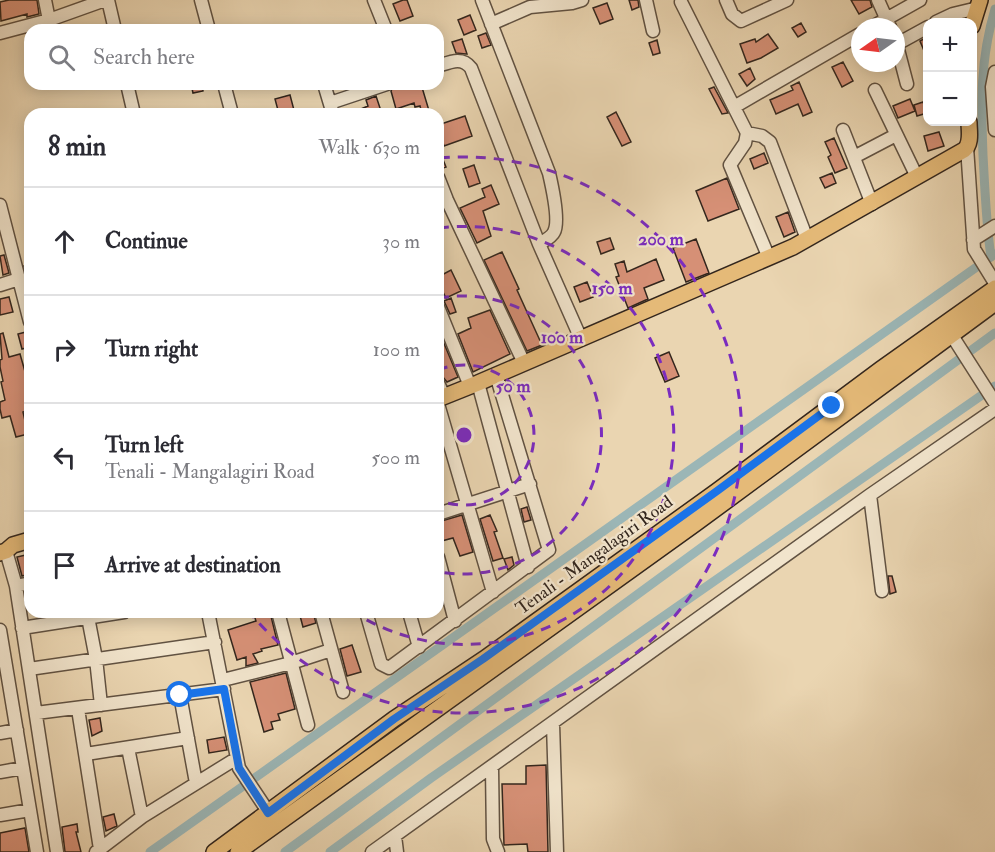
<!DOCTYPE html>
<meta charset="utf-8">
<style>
:root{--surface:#fff;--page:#f7f7f7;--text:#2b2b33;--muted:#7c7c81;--line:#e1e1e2}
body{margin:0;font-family:"IM FELL Double Pica",serif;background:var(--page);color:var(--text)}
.controls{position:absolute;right:18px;top:18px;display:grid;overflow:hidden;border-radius:12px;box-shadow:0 3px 15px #0003}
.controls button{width:54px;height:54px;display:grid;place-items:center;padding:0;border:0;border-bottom:2px solid var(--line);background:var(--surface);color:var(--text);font:30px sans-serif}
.compass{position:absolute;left:851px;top:18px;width:54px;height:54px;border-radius:50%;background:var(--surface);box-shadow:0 3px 15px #0003;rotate:256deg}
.stop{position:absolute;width:18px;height:18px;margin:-14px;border:4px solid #1a73e8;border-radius:50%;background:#fff}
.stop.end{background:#1a73e8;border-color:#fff;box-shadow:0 2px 6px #0008}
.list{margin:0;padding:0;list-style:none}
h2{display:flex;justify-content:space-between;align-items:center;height:78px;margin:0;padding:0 24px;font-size:26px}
h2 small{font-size:20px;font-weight:400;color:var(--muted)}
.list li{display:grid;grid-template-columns:39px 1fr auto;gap:18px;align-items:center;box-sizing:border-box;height:108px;padding:0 24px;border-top:2px solid var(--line)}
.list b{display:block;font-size:22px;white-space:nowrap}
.list p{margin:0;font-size:20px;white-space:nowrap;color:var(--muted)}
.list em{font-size:20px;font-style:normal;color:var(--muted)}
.icon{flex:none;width:33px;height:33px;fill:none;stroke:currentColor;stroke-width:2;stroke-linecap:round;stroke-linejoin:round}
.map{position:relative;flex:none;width:995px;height:852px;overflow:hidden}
.search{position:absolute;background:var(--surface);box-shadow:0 3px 15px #0003;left:24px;top:24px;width:420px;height:66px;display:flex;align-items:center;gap:15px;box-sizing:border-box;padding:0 21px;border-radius:18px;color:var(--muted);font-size:22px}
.panel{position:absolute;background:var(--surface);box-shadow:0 3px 15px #0003;left:24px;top:108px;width:420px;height:510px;border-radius:18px}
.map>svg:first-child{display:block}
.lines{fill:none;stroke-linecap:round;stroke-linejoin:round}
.canal{stroke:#9bb6b6;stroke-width:9}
.building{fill:#d69076;stroke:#33261d;stroke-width:1.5}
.minor-casing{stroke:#615242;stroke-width:15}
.major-casing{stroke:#33261d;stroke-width:18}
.minor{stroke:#f1e4cc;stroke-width:12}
.major{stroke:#e5ba78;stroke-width:15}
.route{stroke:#1a73e8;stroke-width:8}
.ring{fill:none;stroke:#7b2cbf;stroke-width:3;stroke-dasharray:10 8}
.labels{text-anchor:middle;stroke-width:4.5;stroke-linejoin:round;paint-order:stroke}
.street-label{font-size:18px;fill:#33261d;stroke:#f1e4cc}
.centre{fill:#7b2cbf;stroke:#f1e4cc;stroke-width:3}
.ring-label{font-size:18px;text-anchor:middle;font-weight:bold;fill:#7b2cbf;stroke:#f1e4cc;stroke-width:4.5;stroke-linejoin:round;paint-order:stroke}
</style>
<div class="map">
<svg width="995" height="852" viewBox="0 0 995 852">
<rect width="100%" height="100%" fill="#ead5b1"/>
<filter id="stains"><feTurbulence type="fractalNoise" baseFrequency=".00333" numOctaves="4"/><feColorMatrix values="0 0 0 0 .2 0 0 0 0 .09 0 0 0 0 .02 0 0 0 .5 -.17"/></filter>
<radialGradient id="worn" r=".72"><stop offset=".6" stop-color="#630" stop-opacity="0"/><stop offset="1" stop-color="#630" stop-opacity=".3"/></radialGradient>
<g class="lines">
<path class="canal" d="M 991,257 C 986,223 985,190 983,155 C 981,102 980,60 995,9
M 150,852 L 995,254
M 285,852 L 995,333
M 330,852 L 431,778 L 995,386"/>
</g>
<path class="building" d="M 9,0 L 37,0 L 39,14 L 27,17 L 27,14 L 1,21 L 0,2 Z
M 403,0 L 407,0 L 413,16 L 400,21 L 393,4 Z
M 629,0 L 638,0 L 639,7 L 632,10 Z
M 851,0 L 870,0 L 872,7 L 859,14 Z
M 607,3 L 613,19 L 600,24 L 593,8 Z
M 470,15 L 476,30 L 464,35 L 458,20 Z
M 801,23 L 806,32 L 798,37 L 792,28 Z
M 486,33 L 491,45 L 482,48 L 478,36 Z
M 768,34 L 778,48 L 761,58 L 747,63 L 740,44 L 755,39 L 756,42 Z
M 927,37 L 927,58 L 920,41 Z
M 462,39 L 467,54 L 466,54 L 456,53 L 452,42 Z
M 657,40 L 660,53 L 653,55 L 649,43 Z
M 843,62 L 853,81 L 842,87 L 832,67 Z
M 750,68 L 755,79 L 747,86 L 739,74 Z
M 799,82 L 812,112 L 803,116 L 798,104 L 776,114 L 770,100 L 793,90 L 791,86 Z
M 191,84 L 202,84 L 203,91 L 193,93 Z
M 395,84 L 421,84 L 430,114 L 422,114 L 420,106 L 415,107 L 414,103 L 396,109 L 391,91 Z
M 714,87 L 728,113 L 722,114 L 709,89 Z
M 290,95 L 295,114 L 279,114 L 275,99 Z
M 376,96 L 382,114 L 349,114 L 368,106 L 366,100 Z
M 910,99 L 915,111 L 898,118 L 893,106 Z
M 923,102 L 927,113 L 917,116 L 914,105 Z
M 616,112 L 631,142 L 622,146 L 607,117 Z
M 465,116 L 472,136 L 444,146 L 438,125 Z
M 939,132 L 944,146 L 928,151 L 924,136 Z
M 834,138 L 847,168 L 835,173 L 828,157 L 831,155 L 825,142 Z
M 438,147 L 446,167 L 440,169 L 438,169 Z
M 764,153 L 768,163 L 754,169 L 750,159 Z
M 474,165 L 480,183 L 469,187 L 463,169 Z
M 832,173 L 836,183 L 825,188 L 820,178 Z
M 727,178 L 739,209 L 708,221 L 696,191 Z
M 491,185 L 499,204 L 483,211 L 491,236 L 477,243 L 460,208 L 485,197 L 482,189 Z
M 788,212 L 795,232 L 784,237 L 776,217 Z
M 610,238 L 614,249 L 601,254 L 597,242 Z
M 696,239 L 709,273 L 686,282 L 673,248 Z
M 502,252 L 519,289 L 517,290 L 542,345 L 527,351 L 484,260 Z
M 4,255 L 9,273 L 3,275 L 0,256 Z
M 656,259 L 664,280 L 644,288 L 648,299 L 628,308 L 616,277 L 619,276 L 615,264 L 624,261 L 627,272 Z
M 30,264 L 30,288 L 24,266 Z
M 451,270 L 461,291 L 446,298 L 438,282 L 438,277 Z
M 587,282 L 593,297 L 580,302 L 574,287 Z
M 9,297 L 13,312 L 0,315 L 0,299 Z
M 451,298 L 456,312 L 450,314 L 444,301 Z
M 490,310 L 510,354 L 473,372 L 458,334 L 471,328 L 468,318 Z
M 438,329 L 458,377 L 447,382 L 443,377 L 438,375 Z
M 26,332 L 30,347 L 22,349 L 18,334 Z
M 3,333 L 9,357 L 20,354 L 26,375 L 30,374 L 30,410 L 23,412 L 28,434 L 16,437 L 10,416 L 2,418 L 0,409 L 0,402 L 5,400 L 1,382 L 3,381 L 0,367 L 0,360 L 2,359 L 0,334 Z
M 669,352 L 679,376 L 665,382 L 655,358 Z
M 527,507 L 531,520 L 524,522 L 521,509 Z
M 462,515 L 473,552 L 460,556 L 453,538 L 438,542 L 438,522 Z
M 490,515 L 497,531 L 494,532 L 503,558 L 493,561 L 480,519 Z
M 30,554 L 30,574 L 22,576 L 17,557 Z
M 512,557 L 514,565 L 508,570 L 504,559 Z
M 888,576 L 892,576 L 896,592 L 890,594 Z
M 253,612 L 270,612 L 278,645 L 261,649 L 262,651 L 253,654 L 258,663 L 246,666 L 246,657 L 237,660 L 228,630 L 256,621 Z
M 299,612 L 313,612 L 316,623 L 303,627 Z
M 352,645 L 361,672 L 347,676 L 340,649 Z
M 286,673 L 295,709 L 278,714 L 280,720 L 271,722 L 273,729 L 264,732 L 250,682 Z
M 100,718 L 102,731 L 92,736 L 89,720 Z
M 224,737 L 227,750 L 209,753 L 207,740 Z
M 546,765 L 548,852 L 528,852 L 527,844 L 504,845 L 502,784 L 526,784 L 526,766 Z
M 114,814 L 117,826 L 106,831 L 103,817 Z
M 77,824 L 78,832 L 76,832 L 81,852 L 65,852 L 62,827 Z
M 25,828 L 29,852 L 0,852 L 0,833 Z"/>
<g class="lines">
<defs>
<path id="minor" d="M 45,0 L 49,20
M 108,0 L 115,30
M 201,0 L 209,30
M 374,0 L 386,30
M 482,0 L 549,173 C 552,186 560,221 554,232 C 552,237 544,241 539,244
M 646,0 L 653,31
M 726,0 L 732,14 L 741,21 L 787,0
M 878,0 L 890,27
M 681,2 L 747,133 L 745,143 L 730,165 L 769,258
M 936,22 L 953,14 L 978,8
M 491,24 L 530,7 L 572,3 L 582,0
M 872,27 L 920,0
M 0,33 L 49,20 L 105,0
M 896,42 L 907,84
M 897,44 L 928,27
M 438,66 C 450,62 462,56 471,68 L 539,244 L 581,339
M 995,72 L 992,87 L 995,130
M 127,84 L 134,114
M 224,84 L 232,114
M 324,84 L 333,114
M 875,90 L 917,177
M 330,103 L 387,84
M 734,107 L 860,34
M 843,130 L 872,204
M 747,133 L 762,136 L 770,142 L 807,239
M 967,147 L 974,249 L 995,283
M 854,157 L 896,135
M 438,177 L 447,200 L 524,363
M 0,205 L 30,322
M 973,240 L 995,226
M 0,285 L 19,279
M 438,307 L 470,386
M 951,334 L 995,403
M 438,383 L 444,396
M 478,383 L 528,567
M 438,404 L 493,592
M 870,495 L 882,591
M 438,514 L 530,484
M 6,551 L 16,586 L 57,852
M 438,557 L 455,621
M 16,586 L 30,583
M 87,612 L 96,659 L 101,705
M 208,612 L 239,768 L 273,819
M 278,612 L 308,725
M 321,612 L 343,692
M 366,612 L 381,664 L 389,668 L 549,550 L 496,375
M 409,612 L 419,647
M 22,628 L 124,612
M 0,630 L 37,852
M 29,669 L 215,642
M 223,680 L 291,663 L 331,650
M 180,695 L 196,783
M 78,709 L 100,849
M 36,713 L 224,689
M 553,724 L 557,852
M 0,733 L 17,730
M 128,748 L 142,817
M 86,754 L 188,738
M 492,768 L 493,839 L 498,852
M 0,772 L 23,768
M 0,815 L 30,810
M 395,836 L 397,852
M 96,852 L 142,817 L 237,758
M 372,852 L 870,495 L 995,409"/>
<path id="major" d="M 972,26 L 980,0
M 438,399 L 478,383 L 793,247 L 964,150 C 972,144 969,131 969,122
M 0,553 L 6,551 L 13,545 L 30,540
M 214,852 L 394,719 L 484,659 L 717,491 L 881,369 L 995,288
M 238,852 L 695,524 L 995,303"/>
</defs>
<use href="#minor" class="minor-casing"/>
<use href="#major" class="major-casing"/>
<use href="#minor" class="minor"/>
<use href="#major" class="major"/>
</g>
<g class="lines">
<path class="route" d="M 180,695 L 224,689 L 239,768 L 268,813 L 394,719 L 483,659 L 717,491 L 832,406"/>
</g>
<g class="ring">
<path d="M438 370A70 70 0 1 1 438 500"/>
<path d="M439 298A139 139 0 1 1 439 572"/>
<path d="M439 228A209 209 0 1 1 353 612"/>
<path d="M440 158A278 278 0 1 1 251 614"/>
</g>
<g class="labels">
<g class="street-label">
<text transform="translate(594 555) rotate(-36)" y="6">Tenali - Mangalagiri Road</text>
</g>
</g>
<circle cx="464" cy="435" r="9" class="centre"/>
<g class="ring-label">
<text x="661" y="245">200 m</text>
<text x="612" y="294">150 m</text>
<text x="562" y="343">100 m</text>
<text x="513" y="392">50 m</text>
</g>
<rect width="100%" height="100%" filter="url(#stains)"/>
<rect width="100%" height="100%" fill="url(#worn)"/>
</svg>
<div class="controls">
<button>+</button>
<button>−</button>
</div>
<svg class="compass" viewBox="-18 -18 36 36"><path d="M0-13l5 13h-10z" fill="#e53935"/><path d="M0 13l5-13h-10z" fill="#7c7c81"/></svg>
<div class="stop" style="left:180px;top:695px"></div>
<div class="stop end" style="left:832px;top:406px"></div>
<div class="search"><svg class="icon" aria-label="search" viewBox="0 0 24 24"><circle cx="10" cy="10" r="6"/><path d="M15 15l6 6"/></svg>Search here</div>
<section class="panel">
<h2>8 min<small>Walk · 630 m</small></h2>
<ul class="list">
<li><svg class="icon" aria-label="ahead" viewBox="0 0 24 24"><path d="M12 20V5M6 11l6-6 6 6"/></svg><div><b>Continue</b></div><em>30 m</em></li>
<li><svg class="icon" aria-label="right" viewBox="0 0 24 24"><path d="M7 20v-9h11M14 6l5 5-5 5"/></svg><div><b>Turn right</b></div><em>100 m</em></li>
<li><svg class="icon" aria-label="left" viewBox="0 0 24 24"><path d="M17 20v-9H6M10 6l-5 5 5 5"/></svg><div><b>Turn left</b><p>Tenali - Mangalagiri Road</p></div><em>500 m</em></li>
<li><svg class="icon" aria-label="arrive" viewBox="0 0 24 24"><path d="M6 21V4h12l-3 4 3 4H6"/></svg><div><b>Arrive at destination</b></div></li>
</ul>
</section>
</div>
